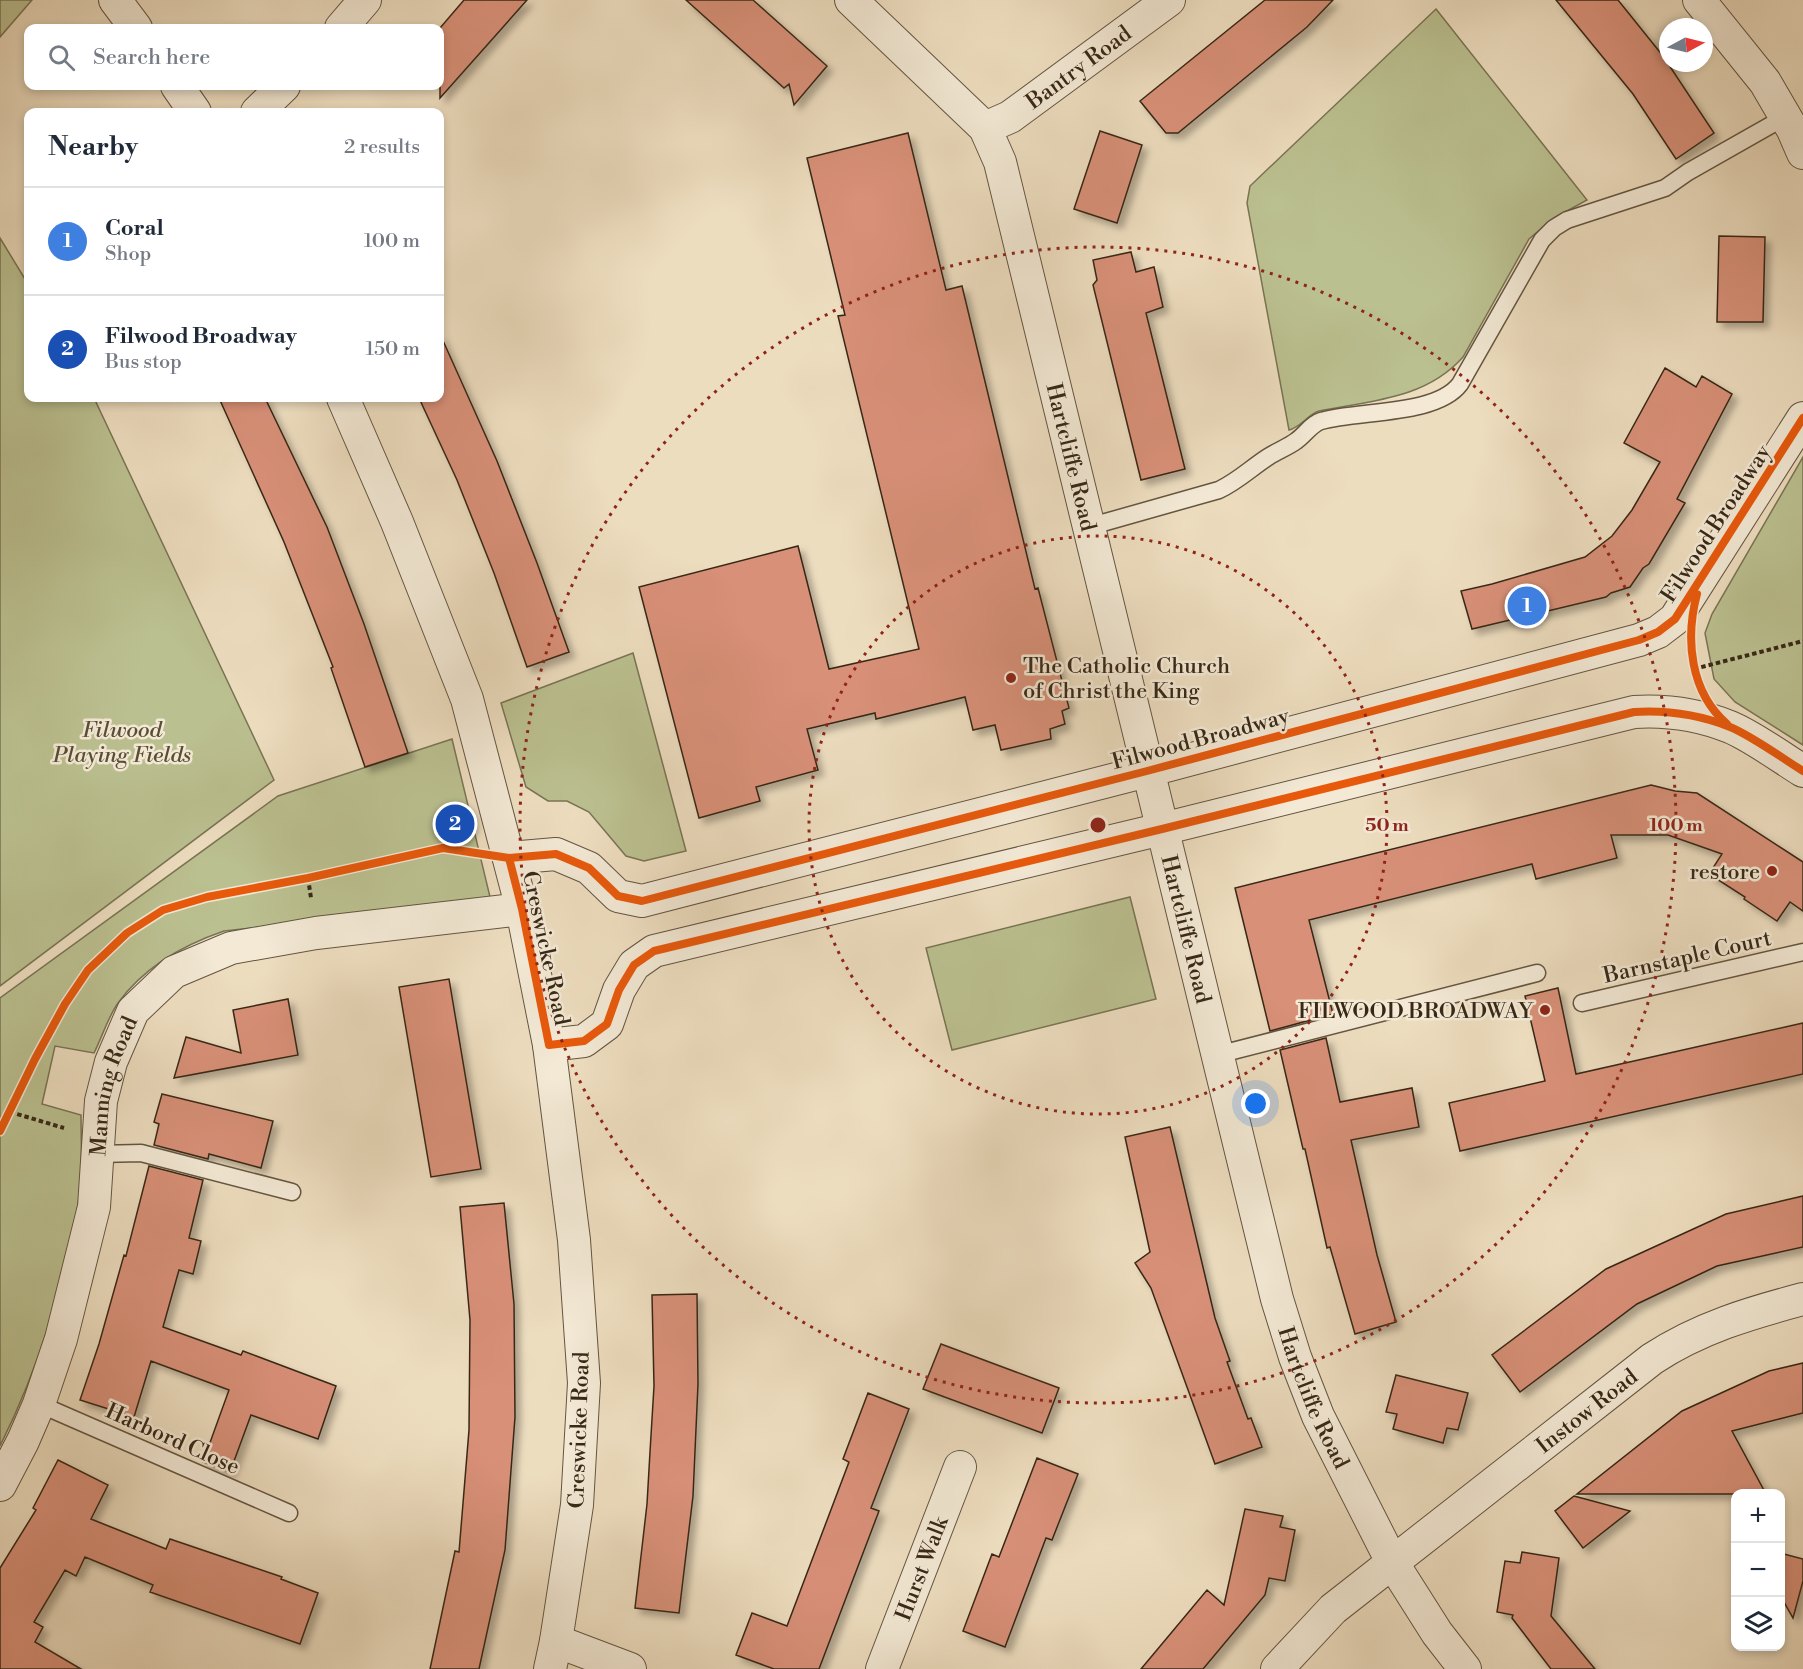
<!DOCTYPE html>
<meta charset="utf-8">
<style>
:root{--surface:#fff;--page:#f6f6f7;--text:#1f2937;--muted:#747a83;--line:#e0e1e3;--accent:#ea580c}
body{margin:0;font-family:"Libre Bodoni",serif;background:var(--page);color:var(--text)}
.controls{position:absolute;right:18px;bottom:18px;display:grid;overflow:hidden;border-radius:12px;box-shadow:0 3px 9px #0003}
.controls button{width:54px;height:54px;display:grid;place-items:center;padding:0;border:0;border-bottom:2px solid var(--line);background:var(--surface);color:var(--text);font:30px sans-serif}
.compass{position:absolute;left:1659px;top:18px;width:54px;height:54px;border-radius:50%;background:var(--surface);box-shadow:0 3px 9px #0003;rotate:83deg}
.you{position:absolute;left:1256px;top:1104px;width:21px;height:21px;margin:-15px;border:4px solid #fff;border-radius:50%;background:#1a73e8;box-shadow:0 0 0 9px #1a73e833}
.badge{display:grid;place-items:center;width:39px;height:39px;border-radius:50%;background:var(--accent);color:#fff;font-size:20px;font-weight:700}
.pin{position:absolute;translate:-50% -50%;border:3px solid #fff;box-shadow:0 2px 6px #0006}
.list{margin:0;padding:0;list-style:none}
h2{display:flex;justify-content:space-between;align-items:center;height:78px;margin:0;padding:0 24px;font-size:26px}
h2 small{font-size:20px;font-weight:400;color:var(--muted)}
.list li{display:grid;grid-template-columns:39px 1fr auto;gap:18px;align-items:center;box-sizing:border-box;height:108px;padding:0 24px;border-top:2px solid var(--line)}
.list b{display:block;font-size:22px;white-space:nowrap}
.list p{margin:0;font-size:20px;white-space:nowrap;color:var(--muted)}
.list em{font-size:20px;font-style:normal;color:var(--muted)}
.icon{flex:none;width:33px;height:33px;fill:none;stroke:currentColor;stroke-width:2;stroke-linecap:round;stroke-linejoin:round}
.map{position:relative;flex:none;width:1803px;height:1669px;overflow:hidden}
.search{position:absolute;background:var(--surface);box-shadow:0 3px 9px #0003;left:24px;top:24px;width:420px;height:66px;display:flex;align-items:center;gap:15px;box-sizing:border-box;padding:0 21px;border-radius:12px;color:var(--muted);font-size:22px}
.panel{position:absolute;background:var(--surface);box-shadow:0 3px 9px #0003;left:24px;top:108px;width:420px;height:294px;border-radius:12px}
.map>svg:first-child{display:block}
.green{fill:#bbc090;stroke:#797454;stroke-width:1.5}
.building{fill:#d89078;stroke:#372817;stroke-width:1.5;filter:url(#shadow)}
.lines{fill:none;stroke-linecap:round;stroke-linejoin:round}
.lane-casing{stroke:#645541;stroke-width:19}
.street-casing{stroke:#645541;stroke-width:34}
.path{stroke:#372817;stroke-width:4;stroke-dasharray:4.5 3;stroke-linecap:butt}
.lane{stroke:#f3e9d5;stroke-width:16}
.street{stroke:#f3e9d5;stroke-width:32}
.cycleway-casing{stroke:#f3e9d5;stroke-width:11}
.cycleway{stroke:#e8590c;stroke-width:8}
.ring{fill:none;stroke:#8f2418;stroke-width:3;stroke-dasharray:3 6}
.poi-dot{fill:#8f2418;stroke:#f3e9d5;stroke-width:2}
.labels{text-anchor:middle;stroke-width:5;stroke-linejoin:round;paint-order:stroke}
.street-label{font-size:22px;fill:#372817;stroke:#f3e9d5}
.poi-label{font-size:22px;fill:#372817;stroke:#f3e9d5;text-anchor:end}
.park-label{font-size:22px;font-style:italic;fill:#584e35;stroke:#f3e9d5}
.centre{fill:#8f2418;stroke:#f3e9d5;stroke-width:3}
.ring-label{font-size:18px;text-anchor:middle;font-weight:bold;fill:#8f2418;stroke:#f3e9d5;stroke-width:5;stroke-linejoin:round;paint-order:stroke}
</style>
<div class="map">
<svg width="1803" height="1669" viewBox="0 0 1803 1669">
<defs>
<filter id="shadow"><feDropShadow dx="5.5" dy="5.5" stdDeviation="3" flood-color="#0004"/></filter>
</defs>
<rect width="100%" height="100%" fill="#edddbf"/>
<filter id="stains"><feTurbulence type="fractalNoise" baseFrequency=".00333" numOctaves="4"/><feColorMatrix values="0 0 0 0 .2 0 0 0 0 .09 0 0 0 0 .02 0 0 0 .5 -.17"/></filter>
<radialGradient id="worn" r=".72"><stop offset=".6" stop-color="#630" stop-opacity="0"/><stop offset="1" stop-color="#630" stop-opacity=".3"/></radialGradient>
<path class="green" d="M 0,0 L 32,0 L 0,37 Z
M 1436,9 L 1587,200 L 1554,218 L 1529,239 L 1463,357 C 1426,399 1370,401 1319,411 C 1307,415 1301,427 1289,430 L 1247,203 L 1250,186 Z
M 0,238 L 28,284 L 28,398 L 94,398 L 274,780 L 0,986 Z
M 1803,457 L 1803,745 L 1735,702 L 1714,679 L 1705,633 L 1712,614 Z
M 633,653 L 686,851 L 644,861 L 626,856 L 589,812 L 567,801 L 548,801 L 526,787 L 501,703 Z
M 452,739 L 491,901 L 224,931 C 183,945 144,967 118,1003 C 108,1017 102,1037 94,1053 L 55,1046 L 42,1104 L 81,1115 C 81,1142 83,1171 79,1198 C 66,1282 38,1370 0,1446 L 0,998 L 278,796 Z
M 1130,897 L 1156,999 L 952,1050 L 926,948 Z"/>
<path class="building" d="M 464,0 L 527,0 L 440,98 L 440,28 Z
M 686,0 L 753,0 L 827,66 L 794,105 L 789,84 L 784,88 Z
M 1265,0 L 1333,0 L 1307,27 L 1178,133 L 1166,133 L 1140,101 Z
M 1556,0 L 1618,0 L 1663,56 L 1714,133 L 1676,159 L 1633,94 Z
M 1100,131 L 1142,145 L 1117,223 L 1074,209 Z
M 908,133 L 946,290 L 962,286 L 1035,589 L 1038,588 L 1069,708 L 1062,711 L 1065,724 L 1050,729 L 1051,739 L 1001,750 L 995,725 L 973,730 L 965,697 L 876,719 L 875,713 L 807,729 L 818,770 L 756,787 L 760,801 L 699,818 L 639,587 L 798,546 L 829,669 L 919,649 L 838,316 L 845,315 L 807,158 Z
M 1719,236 L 1765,237 L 1763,322 L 1717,322 Z
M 1131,252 L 1136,272 L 1154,267 L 1163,307 L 1146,313 L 1185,469 L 1141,480 L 1093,285 L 1097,280 L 1093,260 Z
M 440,334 L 497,461 L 537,563 L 569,652 L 527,667 L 494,573 L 457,480 L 419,398 L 440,398 Z
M 1665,368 L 1696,387 L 1702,376 L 1732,394 L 1677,499 L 1685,503 L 1649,564 L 1643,568 L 1630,587 L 1611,593 L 1606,597 L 1472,629 L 1461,591 L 1492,584 L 1585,557 L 1612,536 L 1632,510 L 1660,462 L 1624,443 Z
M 219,398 L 265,398 L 327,527 L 364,624 L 408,753 L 365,767 L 331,668 L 333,667 L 284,542 Z
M 1651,785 L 1675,791 L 1697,793 L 1803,862 L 1803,911 L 1790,902 L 1777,921 L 1744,899 L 1745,897 L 1709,874 L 1722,854 L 1668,835 L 1611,835 L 1617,858 L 1536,879 L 1532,864 L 1309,920 L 1333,1014 L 1270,1031 L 1235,888 Z
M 449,979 L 481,1169 L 431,1177 L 399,987 Z
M 1558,988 L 1576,1074 L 1803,1023 L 1803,1074 L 1460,1151 L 1449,1103 L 1545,1081 L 1525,996 Z
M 288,999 L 298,1055 L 174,1078 L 186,1037 L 241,1053 L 233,1010 Z
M 1326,1038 L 1340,1102 L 1412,1088 L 1419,1127 L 1351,1140 L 1377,1255 L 1396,1322 L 1355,1334 L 1330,1247 L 1327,1248 L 1305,1149 L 1303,1149 L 1280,1050 Z
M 162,1094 L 273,1121 L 261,1168 L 209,1154 L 208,1159 L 154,1145 L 159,1124 L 154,1122 Z
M 1170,1127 L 1215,1318 L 1230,1361 L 1227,1362 L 1248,1419 L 1251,1418 L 1262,1447 L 1215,1464 L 1151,1288 L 1135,1263 L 1150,1252 L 1125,1137 Z
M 149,1166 L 203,1180 L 189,1238 L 201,1241 L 193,1274 L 179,1270 L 163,1327 L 241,1355 L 243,1351 L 336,1386 L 318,1439 L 251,1415 L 230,1472 L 203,1462 L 229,1390 L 151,1361 L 134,1417 L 80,1400 L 99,1344 L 124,1255 L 126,1256 Z
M 1803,1196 L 1803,1247 L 1717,1266 L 1637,1304 L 1520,1392 L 1492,1355 L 1606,1269 L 1726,1214 Z
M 504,1203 L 514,1304 L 515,1417 L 505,1550 L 479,1669 L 430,1669 L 455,1551 L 459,1552 L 469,1430 L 470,1320 L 460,1207 Z
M 697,1294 L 698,1384 L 693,1496 L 679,1613 L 635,1608 L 647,1504 L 650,1452 L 654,1386 L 652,1295 Z
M 941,1344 L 1059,1388 L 1042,1433 L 923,1389 Z
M 1803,1363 L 1803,1413 L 1732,1431 L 1766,1494 L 1577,1494 L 1682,1411 L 1769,1371 Z
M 1396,1375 L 1468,1393 L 1458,1430 L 1447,1428 L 1443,1443 L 1393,1429 L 1397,1414 L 1386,1412 Z
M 868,1393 L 909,1409 L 871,1508 L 879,1511 L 819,1669 L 774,1669 L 736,1655 L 752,1613 L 787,1626 L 849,1462 L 843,1459 Z
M 1037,1458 L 1078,1474 L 1052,1540 L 1046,1538 L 1005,1647 L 963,1631 L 992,1554 L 999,1557 Z
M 58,1460 L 108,1485 L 91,1519 L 166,1549 L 170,1539 L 282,1577 L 281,1579 L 318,1593 L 300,1644 L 150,1592 L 153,1585 L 85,1557 L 76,1576 L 65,1570 L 34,1622 L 43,1627 L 35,1642 L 81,1669 L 0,1669 L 0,1568 L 36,1510 L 33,1508 Z
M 1574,1496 L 1630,1511 L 1583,1548 L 1555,1511 Z
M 1245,1509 L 1283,1516 L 1280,1527 L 1295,1530 L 1285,1581 L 1269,1578 L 1265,1595 L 1203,1669 L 1141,1669 L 1207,1590 L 1224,1605 Z
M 1522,1552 L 1559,1558 L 1551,1616 L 1595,1669 L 1551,1669 L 1512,1618 L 1513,1615 L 1497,1612 L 1505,1561 L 1520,1563 Z
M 1780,1553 L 1803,1559 L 1803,1581 L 1793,1618 L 1780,1595 Z"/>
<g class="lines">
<defs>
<path id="lane" d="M 1088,527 L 1219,490 C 1238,481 1251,468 1268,457 C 1277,451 1288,447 1296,441 C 1305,435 1311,424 1321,421 C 1357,410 1436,416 1460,384 L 1542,240 L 1554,228 L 1567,220 L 1665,188 L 1688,172 L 1785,117
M 1582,1003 L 1803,952
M 1217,1055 L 1537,973
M 98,1154 L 141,1153 L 292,1192
M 39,1404 L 289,1513"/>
<g id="street">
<path d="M 115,0 L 136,28"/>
<path id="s1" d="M 851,0 L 985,128 L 1000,162 L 1277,1299 L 1295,1357 L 1318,1416 L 1392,1562 L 1437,1633 L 1465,1669"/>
<path d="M 1699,0 L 1765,82 L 1793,130 L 1803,153"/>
<path d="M 341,28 L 365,0"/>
<path d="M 177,86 L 195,112"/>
<path d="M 257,112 L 284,86"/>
<path id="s2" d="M 985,128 L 1010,117 L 1169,0"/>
<path d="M 343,398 L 397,522 L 467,699 L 522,909 L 549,1045 L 574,1240 L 584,1383 L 577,1505 L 556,1641 L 550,1669"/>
<path d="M 509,858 L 556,854 L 589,868 L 618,896 L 642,901 L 1147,771 L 1639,640 L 1658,632 L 1675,619 L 1803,418"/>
<path d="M 549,1045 L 584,1041 L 607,1024 L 619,990 L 634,965 L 654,951 L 1162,829 L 1634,712 C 1667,710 1700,715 1730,727 C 1752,736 1782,758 1803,771"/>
<path id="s3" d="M 0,1485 L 23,1441 L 39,1404 L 61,1339 L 94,1207 L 101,1101 L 111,1062 L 133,1011 L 174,972 L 231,948 L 316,933 L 522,909"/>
<path d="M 556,1641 L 630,1669"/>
<path id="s4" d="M 882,1669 L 960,1467"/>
<path id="s5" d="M 1277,1669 L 1333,1609 L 1652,1359 C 1699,1328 1750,1313 1803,1299"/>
</g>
</defs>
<use href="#lane" class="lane-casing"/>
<use href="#street" class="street-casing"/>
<path class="path" d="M 1694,669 L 1803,641
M 308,878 L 311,898
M 10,1112 L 64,1128"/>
<use href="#lane" class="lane"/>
<use href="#street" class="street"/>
<defs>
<path id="cycleway" d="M 1697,594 C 1685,639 1690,692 1727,724
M 509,858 L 522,909 L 549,1045 L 584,1041 L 607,1024 L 619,990 L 634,965 L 654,951 L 1162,829 L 1634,712 C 1667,710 1700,715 1730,727 C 1752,736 1782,758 1803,771
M 0,1131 L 35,1059 L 65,1004 L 88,970 L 127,933 L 163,910 L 207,897 L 308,878 L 443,848 L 509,858 L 556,854 L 589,868 L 618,896 L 642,901 L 1147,771 L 1639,640 L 1658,632 L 1675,619 L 1803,418"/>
</defs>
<use href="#cycleway" class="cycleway-casing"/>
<use href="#cycleway" class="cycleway"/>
</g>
<g class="ring">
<circle cx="1098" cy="825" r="289"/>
<circle cx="1098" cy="825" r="578"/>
</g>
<g class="poi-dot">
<circle cx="1011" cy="678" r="6"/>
<circle cx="1772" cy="871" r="6"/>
<circle cx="1545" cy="1010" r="6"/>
</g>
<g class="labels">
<g class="street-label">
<text dy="8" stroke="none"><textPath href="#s2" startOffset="112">Bantry Road</textPath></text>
<text dy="8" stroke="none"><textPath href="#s1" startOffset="526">Hartcliffe Road</textPath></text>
<text transform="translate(1715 523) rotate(-57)" y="8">Filwood Broadway</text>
<text transform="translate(1200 738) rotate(-15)" y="8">Filwood Broadway</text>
<text dy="8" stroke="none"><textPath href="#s1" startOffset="1012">Hartcliffe Road</textPath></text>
<text transform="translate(547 948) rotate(78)" y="8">Creswicke Road</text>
<text transform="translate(1687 956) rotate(-13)" y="8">Barnstaple Court</text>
<text dy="8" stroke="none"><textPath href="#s3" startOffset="418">Manning Road</textPath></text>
<text dy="8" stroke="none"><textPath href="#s1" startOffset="1498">Hartcliffe Road</textPath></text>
<text dy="8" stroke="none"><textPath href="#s5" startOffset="404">Instow Road</textPath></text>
<text transform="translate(578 1430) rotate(-88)" y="8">Creswicke Road</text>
<text transform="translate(173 1438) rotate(24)" y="8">Harbord Close</text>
<text dy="8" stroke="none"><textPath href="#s4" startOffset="108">Hurst Walk</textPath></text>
</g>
<g class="poi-label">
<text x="1023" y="673" text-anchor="start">The Catholic Church<tspan x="1023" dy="25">of Christ the King</tspan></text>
<text x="1760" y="879">restore</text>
<text x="1533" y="1018">FILWOOD BROADWAY</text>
</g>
<g class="park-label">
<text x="122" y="737">Filwood<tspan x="122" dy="25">Playing Fields</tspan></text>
</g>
</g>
<circle cx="1098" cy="825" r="9" class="centre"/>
<g class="ring-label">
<text x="1387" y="831">50 m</text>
<text x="1676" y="831">100 m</text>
</g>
<rect width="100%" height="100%" filter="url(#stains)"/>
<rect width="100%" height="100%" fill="url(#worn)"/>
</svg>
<div class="controls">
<button>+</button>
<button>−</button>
<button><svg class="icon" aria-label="layers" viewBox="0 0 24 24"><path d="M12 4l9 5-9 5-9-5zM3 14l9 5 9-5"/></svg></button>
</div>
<svg class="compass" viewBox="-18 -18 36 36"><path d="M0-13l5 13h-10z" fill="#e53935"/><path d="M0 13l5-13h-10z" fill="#747a83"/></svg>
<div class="you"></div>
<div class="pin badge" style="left:1527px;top:606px;background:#3f7fe0">1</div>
<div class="pin badge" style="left:455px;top:824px;background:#1a4fb4">2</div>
<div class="search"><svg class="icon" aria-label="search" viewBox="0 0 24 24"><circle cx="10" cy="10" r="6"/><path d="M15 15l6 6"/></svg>Search here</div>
<section class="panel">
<h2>Nearby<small>2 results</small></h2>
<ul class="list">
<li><span class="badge" style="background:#3f7fe0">1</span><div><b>Coral</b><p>Shop</p></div><em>100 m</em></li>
<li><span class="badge" style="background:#1a4fb4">2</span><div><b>Filwood Broadway</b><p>Bus stop</p></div><em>150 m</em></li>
</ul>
</section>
</div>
